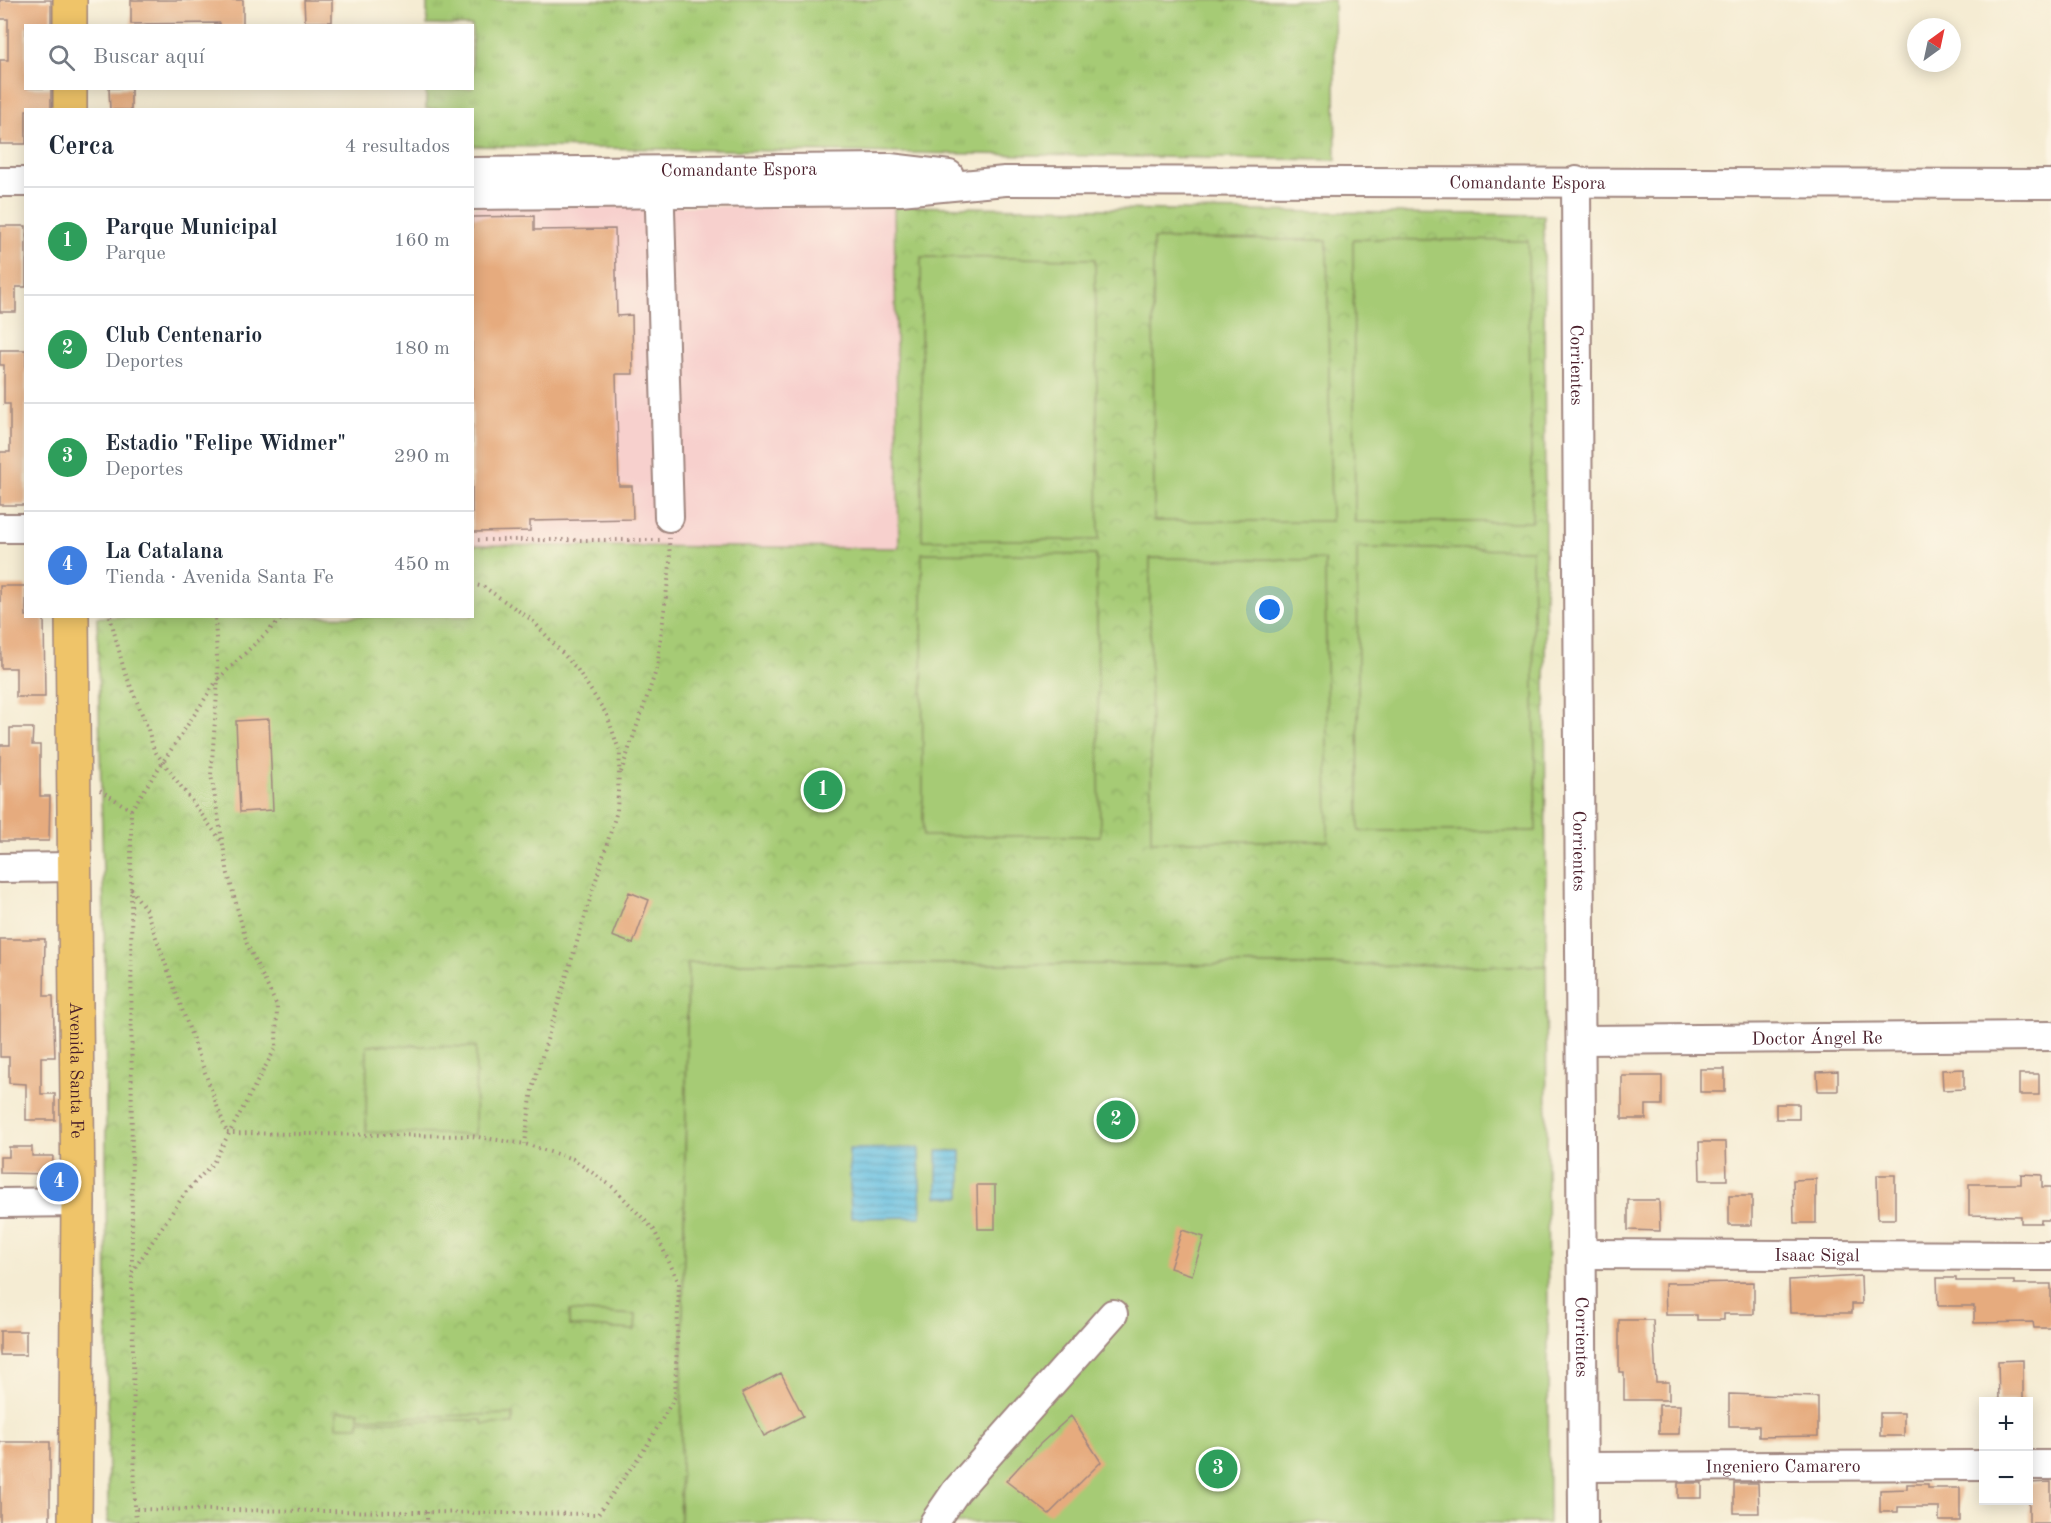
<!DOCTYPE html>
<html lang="es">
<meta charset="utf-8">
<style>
:root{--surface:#fff;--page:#f2f2f3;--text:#1f2937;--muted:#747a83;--line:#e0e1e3;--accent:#ea580c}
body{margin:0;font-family:"Old Standard TT",serif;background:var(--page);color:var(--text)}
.controls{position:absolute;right:18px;bottom:18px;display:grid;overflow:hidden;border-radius:0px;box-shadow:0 3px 15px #0003}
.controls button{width:54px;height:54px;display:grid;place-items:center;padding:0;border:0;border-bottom:2px solid var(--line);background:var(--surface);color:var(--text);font:30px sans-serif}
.compass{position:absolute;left:1907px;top:18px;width:54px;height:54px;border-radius:50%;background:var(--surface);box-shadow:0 3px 15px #0003;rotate:33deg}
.you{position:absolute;left:1270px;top:610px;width:21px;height:21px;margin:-15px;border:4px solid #fff;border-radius:50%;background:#1a73e8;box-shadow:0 0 0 9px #1a73e833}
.badge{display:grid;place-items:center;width:39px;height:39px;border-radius:50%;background:var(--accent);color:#fff;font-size:20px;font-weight:700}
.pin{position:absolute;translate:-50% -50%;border:3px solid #fff;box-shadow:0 2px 6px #0006}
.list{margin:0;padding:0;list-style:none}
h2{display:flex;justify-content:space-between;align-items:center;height:78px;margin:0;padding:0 24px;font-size:26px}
h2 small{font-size:20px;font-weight:400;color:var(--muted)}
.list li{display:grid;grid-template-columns:39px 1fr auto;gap:18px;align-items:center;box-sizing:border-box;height:108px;padding:0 24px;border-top:2px solid var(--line)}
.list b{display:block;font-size:22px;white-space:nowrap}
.list p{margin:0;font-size:20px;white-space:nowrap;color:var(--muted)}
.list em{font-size:20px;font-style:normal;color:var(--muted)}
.icon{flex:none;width:33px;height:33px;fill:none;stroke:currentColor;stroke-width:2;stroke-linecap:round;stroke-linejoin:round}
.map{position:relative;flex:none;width:2051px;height:1523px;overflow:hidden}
.search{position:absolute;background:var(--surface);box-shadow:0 3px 15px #0003;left:24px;top:24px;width:450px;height:66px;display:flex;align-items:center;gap:15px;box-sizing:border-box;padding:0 21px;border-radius:0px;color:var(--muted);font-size:22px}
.panel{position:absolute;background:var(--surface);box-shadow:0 3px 15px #0003;left:24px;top:108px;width:450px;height:510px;border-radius:0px}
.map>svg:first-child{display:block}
.built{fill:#f7d0cd}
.grass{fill:url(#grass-tufts);stroke:#787550;stroke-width:1.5}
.park{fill:url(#park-crowns);stroke:#787550;stroke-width:1.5}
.pitch{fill:#a6cb75;stroke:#787550;stroke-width:1.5}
.water{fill:url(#water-rules);stroke:#587086;stroke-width:1.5}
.building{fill:#e6ab7e}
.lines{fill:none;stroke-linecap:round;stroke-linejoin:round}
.minor-casing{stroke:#a0867f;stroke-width:32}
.major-casing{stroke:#a0867f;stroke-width:36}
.path{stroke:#a0867f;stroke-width:4;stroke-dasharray:1.5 4.5;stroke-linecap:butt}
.minor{stroke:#fff;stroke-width:28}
.major{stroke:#efc469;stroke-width:33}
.labels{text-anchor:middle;stroke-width:6;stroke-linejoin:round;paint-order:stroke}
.street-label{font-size:18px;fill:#4a1f2b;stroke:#fcf5e5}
</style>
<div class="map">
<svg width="2051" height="1523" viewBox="0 0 2051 1523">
<defs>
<pattern id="grass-tufts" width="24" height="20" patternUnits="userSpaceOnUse" patternTransform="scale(1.5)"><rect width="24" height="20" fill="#a6cb75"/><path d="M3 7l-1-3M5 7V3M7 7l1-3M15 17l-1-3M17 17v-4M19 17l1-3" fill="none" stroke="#90ae65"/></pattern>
<pattern id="park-crowns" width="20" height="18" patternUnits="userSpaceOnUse" patternTransform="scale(1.5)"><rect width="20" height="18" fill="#a6cb75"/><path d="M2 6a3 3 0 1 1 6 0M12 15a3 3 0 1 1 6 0" fill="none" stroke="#90ae65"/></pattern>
<pattern id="water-rules" width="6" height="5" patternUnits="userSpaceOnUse" patternTransform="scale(1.5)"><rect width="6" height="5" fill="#65c0e2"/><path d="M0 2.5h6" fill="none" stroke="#559bb7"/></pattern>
</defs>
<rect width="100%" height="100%" fill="#fcf5e5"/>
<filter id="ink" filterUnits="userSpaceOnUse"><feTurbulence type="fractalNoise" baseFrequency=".0167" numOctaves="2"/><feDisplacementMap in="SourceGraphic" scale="12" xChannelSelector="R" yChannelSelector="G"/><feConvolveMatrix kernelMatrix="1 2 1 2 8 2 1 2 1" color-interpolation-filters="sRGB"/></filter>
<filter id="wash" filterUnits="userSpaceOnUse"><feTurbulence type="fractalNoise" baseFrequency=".008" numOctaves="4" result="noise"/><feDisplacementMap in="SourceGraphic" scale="24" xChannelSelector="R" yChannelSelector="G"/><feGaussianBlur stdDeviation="1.35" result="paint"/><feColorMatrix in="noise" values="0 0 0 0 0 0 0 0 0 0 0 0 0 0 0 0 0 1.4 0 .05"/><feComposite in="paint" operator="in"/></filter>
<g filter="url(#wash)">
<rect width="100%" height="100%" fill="#f5ecd3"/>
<path class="built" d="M 473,206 L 894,206 L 899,548 L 473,545 Z"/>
<path class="grass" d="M 427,0 L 1334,0 L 1336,160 L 473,146 L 472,110 L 426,109 L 426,89 L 472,88 L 472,26 L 427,25 Z"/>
<path class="park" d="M 894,206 L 1544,215 L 1546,966 L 688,963 L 680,1523 L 108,1523 L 105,963 L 97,617 L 472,616 L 473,545 L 899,548 Z"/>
<path class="pitch" d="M 1153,239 L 1327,240 L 1331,521 L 1154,521 Z
M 1353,239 L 1528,241 L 1532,522 L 1355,522 Z
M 921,257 L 1095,259 L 1099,540 L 922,540 Z
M 1357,548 L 1532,550 L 1536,831 L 1359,831 Z
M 922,553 L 1096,555 L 1100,836 L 923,836 Z
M 1150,558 L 1325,560 L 1328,841 L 1151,841 Z
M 688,963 L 1546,966 L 1549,1523 L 680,1523 Z
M 367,1045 L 476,1047 L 475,1135 L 366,1132 Z
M 569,1311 L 636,1315 L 635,1330 L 569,1326 Z
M 337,1411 L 359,1411 L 359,1418 L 513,1414 L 513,1424 L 482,1424 L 482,1420 L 359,1421 L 359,1426 L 337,1426 Z"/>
<path class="water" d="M 919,1148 L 921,1217 L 851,1218 L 849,1149 Z
M 937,1151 L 961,1151 L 961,1197 L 937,1197 Z"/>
<g id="blocks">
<path class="building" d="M 0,0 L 51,0 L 51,26 L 26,26 L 26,88 L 51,88 L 51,110 L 26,110 L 26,144 L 0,144 L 0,60 L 8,60 L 8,19 L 0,19 Z
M 131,0 L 243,0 L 243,26 L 220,26 L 220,23 L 131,24 Z
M 304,0 L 332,0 L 332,22 L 305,22 Z
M 109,88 L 131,88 L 131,110 L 110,110 Z
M 534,216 L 534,230 L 615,229 L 617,316 L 632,315 L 633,374 L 616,374 L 619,486 L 632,486 L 633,519 L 530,521 L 530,531 L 472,532 L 472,217 Z
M 0,226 L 26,226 L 26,287 L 16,287 L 16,312 L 0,312 Z
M 0,350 L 26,350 L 26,505 L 0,505 L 0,452 L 10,452 L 10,404 L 4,404 L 4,365 L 0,365 Z
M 0,586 L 26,586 L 26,616 L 44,616 L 45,697 L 16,697 L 16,668 L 1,668 Z
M 269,719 L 273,810 L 240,812 L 236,721 Z
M 10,728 L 33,728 L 32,745 L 40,745 L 40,796 L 50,796 L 49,841 L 0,841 L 0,745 L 10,745 Z
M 629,892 L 649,900 L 633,944 L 612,936 Z
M 0,939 L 45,939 L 44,996 L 53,996 L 55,1057 L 41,1057 L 41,1094 L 55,1094 L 55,1120 L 26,1120 L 26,1084 L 9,1083 L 9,1057 L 0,1057 Z
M 1700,1069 L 1725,1069 L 1725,1092 L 1700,1092 Z
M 1964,1069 L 1964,1089 L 1943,1090 L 1942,1070 Z
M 1838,1071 L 1838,1091 L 1818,1091 L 1817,1072 Z
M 2019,1074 L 2039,1074 L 2039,1095 L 2019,1095 Z
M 1622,1076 L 1662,1076 L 1662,1105 L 1646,1105 L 1646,1119 L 1622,1119 Z
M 1776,1104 L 1799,1104 L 1799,1119 L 1776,1119 Z
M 1699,1142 L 1726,1142 L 1727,1180 L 1700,1180 Z
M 9,1147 L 32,1147 L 32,1156 L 53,1156 L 52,1174 L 0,1173 L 0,1157 L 9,1157 Z
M 2021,1174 L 2042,1175 L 2042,1187 L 2051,1187 L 2051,1220 L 2041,1220 L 2041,1223 L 2021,1223 L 2021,1216 L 1969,1215 L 1969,1184 L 2021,1184 Z
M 1877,1175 L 1895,1175 L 1895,1219 L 1878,1219 Z
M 1816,1179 L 1816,1223 L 1794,1223 L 1793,1180 Z
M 977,1185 L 995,1185 L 995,1229 L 978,1229 Z
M 1729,1196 L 1752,1196 L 1752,1225 L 1729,1225 Z
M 1628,1200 L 1659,1200 L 1660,1231 L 1628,1230 Z
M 1182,1230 L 1204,1237 L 1192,1275 L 1170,1268 Z
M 1861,1276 L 1862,1304 L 1852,1304 L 1852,1313 L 1790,1313 L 1789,1280 Z
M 1937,1278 L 1956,1278 L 1956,1281 L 2014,1281 L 2014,1284 L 2051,1284 L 2051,1328 L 2034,1328 L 2033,1322 L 1974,1323 L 1974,1306 L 1938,1306 Z
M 1754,1282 L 1754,1314 L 1724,1314 L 1724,1320 L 1697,1320 L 1697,1315 L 1666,1315 L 1665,1283 Z
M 1619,1320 L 1653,1320 L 1656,1382 L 1669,1382 L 1669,1400 L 1624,1400 L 1624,1372 L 1619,1372 Z
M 0,1331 L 26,1331 L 26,1355 L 0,1355 Z
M 2023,1360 L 2023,1401 L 1999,1401 L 1998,1361 Z
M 781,1373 L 803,1416 L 764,1436 L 742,1393 Z
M 1729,1394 L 1818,1397 L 1818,1436 L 1759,1437 L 1759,1426 L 1729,1426 Z
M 1659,1405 L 1680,1405 L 1679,1434 L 1659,1434 Z
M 1880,1413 L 1904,1413 L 1904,1436 L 1880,1436 Z
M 1071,1416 L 1101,1462 L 1049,1514 L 1006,1481 L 1039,1445 Z
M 0,1442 L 50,1442 L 50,1523 L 0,1523 Z
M 2051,1482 L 2051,1523 L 2029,1523 L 2029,1483 Z
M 1678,1483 L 1702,1483 L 1702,1498 L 1678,1498 Z
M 1734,1483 L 1758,1483 L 1759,1513 L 1734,1513 Z
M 1907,1484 L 1928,1484 L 1928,1488 L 1960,1488 L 1960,1521 L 1939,1521 L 1939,1507 L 1898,1507 L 1898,1512 L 1880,1512 L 1880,1490 L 1907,1489 Z"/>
</g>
</g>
<g filter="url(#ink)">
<use href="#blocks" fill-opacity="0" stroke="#a0867f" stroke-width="1.5"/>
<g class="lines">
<defs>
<g id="minor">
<path id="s1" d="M 472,172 L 890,168 L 949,175"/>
<path d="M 659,175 L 669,517"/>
<path id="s2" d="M 1576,181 L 1583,1523"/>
<path d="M 0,182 L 26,182"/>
<path id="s3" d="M 472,195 L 900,191 L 1005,181 L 2051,184"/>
<path d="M 0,528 L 26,528"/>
<path d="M 0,868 L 73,867"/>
<path id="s4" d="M 1581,1040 L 2051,1036"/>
<path d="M 0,1203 L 78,1202"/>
<path id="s5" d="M 1581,1254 L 2051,1256"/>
<path d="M 2028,1465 L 2051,1465"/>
<path id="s6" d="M 1583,1467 L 1984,1465"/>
<path d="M 934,1523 L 956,1491 L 1113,1314"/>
</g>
<g id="major">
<path d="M 70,0 L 70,26"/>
<path d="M 70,88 L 70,110"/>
<path id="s7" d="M 72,616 L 78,1202 L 75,1523"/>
</g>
</defs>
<use href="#minor" class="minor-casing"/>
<use href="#major" class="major-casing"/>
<path class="path" d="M 472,540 L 661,540
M 472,584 L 484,587 L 532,620 L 577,669 L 607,715 L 620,753 L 617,811 L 532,1089 L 525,1144
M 110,616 L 124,670 L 147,726 L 154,750 L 222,842
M 621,772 L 657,668 L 670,565 L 669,538
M 100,790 L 131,810 L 132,1272
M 131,810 L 218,679 L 215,616
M 131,889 L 146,910 L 227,1133
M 227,1133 L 471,1136 L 525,1144 L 573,1159 L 614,1188 L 654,1230 L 679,1283 L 675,1397 L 646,1447 L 598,1514 L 135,1509 L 132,1272 L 185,1193 L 213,1163 L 276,1047 L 277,1006 L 247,944 L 228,874 L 211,775 L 218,679 L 284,616
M 135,1509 L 136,1523
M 427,1512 L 427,1523"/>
<use href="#minor" class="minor"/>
<use href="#major" class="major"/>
</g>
</g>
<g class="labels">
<g class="street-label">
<text dy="6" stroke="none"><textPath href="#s1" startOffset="267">Comandante Espora</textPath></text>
<text dy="6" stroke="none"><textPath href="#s3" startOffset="1056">Comandante Espora</textPath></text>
<text dy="6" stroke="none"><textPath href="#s2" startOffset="184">Corrientes</textPath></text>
<text dy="6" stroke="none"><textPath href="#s2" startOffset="670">Corrientes</textPath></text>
<text dy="6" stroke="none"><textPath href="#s4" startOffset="236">Doctor Ángel Re</textPath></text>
<text dy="6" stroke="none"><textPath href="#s7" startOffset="454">Avenida Santa Fe</textPath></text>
<text dy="6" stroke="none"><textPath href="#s5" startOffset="236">Isaac Sigal</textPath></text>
<text dy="6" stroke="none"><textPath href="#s2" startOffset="1156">Corrientes</textPath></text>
<text dy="6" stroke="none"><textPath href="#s6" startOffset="200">Ingeniero Camarero</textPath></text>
</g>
</g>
</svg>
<div class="controls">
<button>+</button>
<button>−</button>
</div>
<svg class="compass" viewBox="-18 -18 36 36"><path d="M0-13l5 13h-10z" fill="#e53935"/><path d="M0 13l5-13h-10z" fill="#747a83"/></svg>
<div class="you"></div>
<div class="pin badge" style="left:823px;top:790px;background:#2e9e5b">1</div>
<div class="pin badge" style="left:1116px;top:1120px;background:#2e9e5b">2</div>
<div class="pin badge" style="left:1218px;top:1469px;background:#2e9e5b">3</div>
<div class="pin badge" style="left:59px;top:1182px;background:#3f7fe0">4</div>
<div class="search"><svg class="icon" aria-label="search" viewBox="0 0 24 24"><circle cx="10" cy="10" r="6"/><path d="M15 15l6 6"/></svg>Buscar aquí</div>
<section class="panel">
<h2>Cerca<small>4 resultados</small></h2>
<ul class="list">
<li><span class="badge" style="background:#2e9e5b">1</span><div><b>Parque Municipal</b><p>Parque</p></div><em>160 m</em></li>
<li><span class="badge" style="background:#2e9e5b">2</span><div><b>Club Centenario</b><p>Deportes</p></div><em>180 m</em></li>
<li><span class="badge" style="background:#2e9e5b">3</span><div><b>Estadio &quot;Felipe Widmer&quot;</b><p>Deportes</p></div><em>290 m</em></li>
<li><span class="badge" style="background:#3f7fe0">4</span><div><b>La Catalana</b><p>Tienda · Avenida Santa Fe</p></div><em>450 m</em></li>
</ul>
</section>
</div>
